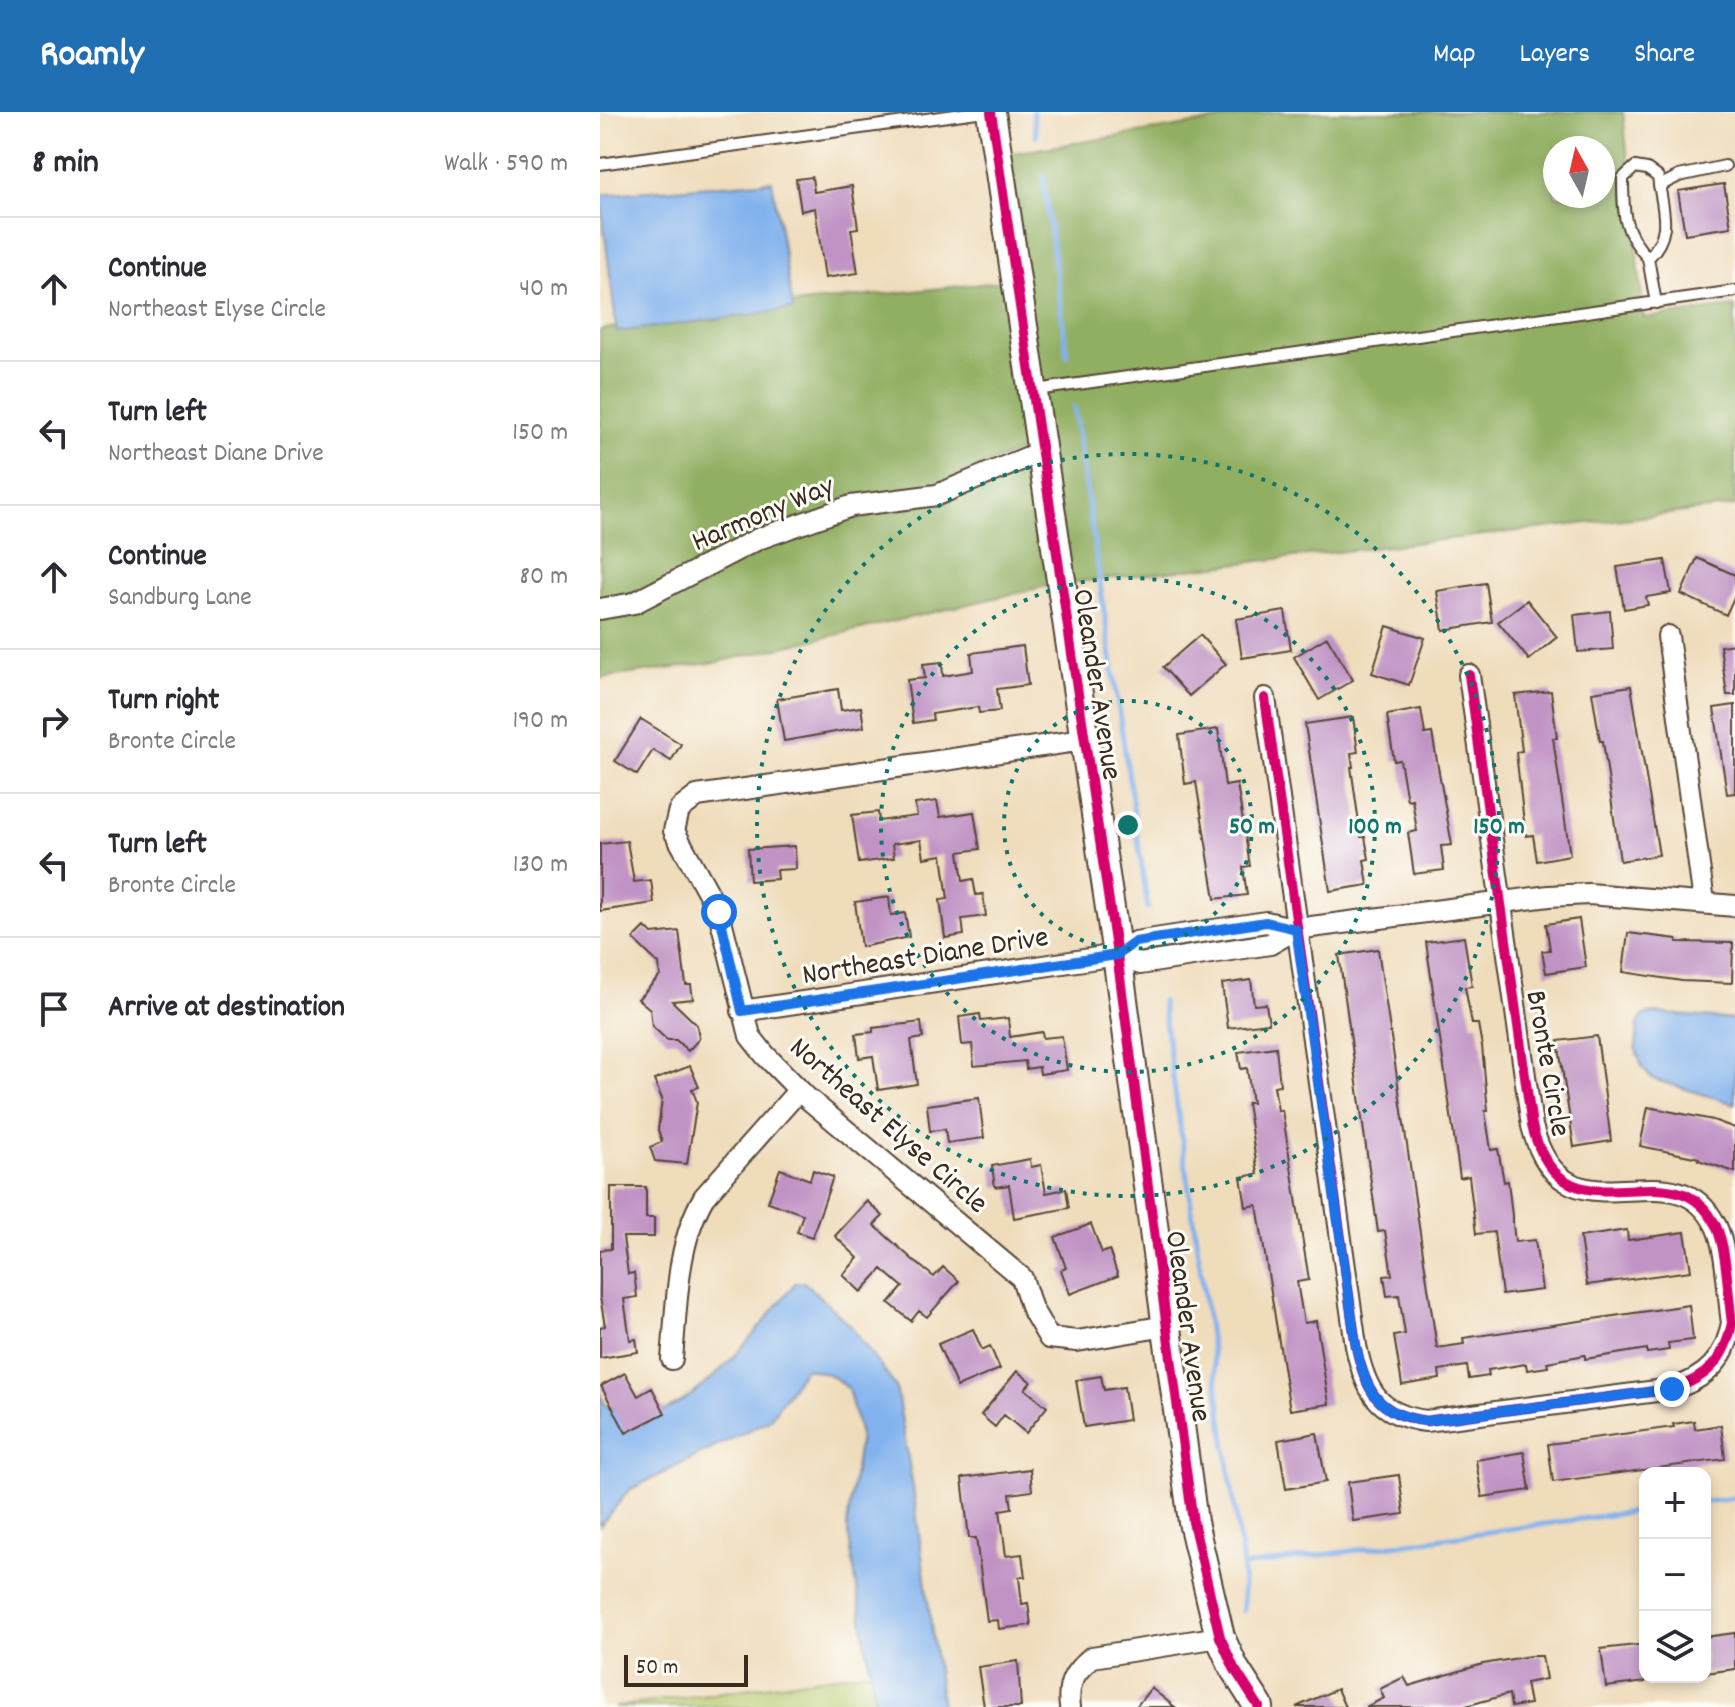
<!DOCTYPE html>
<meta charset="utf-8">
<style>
:root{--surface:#fff;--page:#f2f2f3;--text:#2b2b33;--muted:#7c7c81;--line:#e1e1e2;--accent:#1f6fb2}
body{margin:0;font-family:Dekko,sans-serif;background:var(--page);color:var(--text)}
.controls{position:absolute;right:24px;bottom:24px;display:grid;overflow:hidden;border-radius:16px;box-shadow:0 4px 12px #0003}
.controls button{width:72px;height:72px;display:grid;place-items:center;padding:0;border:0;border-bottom:2px solid var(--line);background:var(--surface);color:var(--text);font:40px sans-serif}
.compass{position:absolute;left:943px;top:24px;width:72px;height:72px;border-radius:50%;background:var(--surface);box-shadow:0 4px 12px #0003;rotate:352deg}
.scale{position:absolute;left:24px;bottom:20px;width:124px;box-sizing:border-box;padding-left:8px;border:4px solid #3b2a1e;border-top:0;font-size:22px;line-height:28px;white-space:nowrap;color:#3b2a1e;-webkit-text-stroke:6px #fdfcf7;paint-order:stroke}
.stop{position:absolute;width:24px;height:24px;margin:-18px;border:6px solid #1a73e8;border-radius:50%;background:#fff}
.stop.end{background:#1a73e8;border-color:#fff;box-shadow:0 2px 8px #0008}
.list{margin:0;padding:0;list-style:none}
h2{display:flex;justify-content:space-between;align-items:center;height:104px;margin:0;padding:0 32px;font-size:34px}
h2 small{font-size:26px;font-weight:400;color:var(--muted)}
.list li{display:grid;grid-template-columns:52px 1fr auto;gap:24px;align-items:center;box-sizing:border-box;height:144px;padding:0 32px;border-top:2px solid var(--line)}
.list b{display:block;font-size:30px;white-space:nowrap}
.list p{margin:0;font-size:26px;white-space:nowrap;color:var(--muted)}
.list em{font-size:26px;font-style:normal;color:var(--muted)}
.icon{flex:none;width:44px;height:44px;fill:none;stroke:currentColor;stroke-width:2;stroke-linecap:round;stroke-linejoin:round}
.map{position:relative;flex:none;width:1135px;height:1595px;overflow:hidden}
header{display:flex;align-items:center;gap:48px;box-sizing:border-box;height:112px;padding:0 40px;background:var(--accent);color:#fff}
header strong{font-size:38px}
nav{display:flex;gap:44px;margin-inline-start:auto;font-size:28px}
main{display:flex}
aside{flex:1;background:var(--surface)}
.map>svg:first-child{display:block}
.green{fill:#b7cb6f;stroke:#797a46;stroke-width:2}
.forest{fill:#91af62;stroke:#666c40;stroke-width:2;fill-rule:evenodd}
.water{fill:#82b2ed;stroke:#5e6e86;stroke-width:2}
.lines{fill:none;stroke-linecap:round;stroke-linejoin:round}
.stream{stroke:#82b2ed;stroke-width:5}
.building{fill:#c093c4}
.lane-casing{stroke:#564536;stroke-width:14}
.street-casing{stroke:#564536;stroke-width:24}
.secondary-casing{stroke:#564536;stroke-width:32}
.lane{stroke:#fff;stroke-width:10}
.street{stroke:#fff;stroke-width:20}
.secondary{stroke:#fff;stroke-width:28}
.cycleway-casing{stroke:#fdfcf7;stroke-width:15}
.cycleway{stroke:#d6006c;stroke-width:10}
.route{stroke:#1a73e8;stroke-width:10}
.ring{fill:none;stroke:#0f766e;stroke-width:4;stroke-dasharray:4 8}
.labels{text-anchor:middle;stroke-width:6;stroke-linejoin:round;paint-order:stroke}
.street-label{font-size:30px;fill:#3b2a1e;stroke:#fdfcf7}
.centre{fill:#0f766e;stroke:#fdfcf7;stroke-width:4}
.ring-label{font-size:24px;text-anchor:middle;font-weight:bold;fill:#0f766e;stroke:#fdfcf7;stroke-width:6;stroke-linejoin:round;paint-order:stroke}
</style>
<header>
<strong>Roamly</strong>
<nav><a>Map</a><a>Layers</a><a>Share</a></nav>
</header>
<main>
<aside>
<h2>8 min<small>Walk · 590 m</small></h2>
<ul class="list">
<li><svg class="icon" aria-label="ahead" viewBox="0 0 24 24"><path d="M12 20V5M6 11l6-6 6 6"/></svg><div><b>Continue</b><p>Northeast Elyse Circle</p></div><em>40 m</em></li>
<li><svg class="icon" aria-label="left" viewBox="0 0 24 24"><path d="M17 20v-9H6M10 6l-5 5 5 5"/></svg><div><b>Turn left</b><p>Northeast Diane Drive</p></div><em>150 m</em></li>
<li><svg class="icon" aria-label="ahead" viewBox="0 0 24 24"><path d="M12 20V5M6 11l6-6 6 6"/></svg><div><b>Continue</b><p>Sandburg Lane</p></div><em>80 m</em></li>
<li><svg class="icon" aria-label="right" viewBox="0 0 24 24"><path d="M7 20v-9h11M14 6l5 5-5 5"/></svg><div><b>Turn right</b><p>Bronte Circle</p></div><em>190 m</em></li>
<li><svg class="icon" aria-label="left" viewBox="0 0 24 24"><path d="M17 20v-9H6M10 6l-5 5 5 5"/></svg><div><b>Turn left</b><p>Bronte Circle</p></div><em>130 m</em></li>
<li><svg class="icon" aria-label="arrive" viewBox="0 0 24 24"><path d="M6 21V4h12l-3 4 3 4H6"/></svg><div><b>Arrive at destination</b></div></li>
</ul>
</aside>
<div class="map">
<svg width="1135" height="1595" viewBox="0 0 1135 1595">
<rect width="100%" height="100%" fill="#fdfcf7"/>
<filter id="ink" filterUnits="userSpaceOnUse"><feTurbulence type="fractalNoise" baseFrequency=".0125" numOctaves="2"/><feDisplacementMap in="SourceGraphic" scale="16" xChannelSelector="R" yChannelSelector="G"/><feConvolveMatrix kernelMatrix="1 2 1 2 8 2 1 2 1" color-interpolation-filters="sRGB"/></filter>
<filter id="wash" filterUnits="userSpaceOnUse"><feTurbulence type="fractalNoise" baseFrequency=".006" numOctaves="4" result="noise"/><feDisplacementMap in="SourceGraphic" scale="32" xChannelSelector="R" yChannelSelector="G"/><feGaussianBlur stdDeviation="1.8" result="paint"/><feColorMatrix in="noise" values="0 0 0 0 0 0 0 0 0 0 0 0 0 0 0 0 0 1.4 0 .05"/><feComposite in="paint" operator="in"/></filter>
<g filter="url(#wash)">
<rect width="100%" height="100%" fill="#efdcbb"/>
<path class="green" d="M 280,1558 L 284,1595 L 15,1595 Z"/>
<path class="forest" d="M 669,0 L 1023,0 L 1044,206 L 1135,195 L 1135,394 L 468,471 L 406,42 ZM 955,36 L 1003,36 L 1003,84 L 955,84 Z
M 407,169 L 431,334 L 334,374 L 31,482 L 0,487 L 0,218 L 16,215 L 17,220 L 193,196 L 192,192 Z
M 434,353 L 451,473 L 118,550 L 0,566 L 0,506 L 161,436 L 253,403 Z"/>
<path class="water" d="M 172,69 L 193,197 L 17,220 L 0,83 Z
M 1055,901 L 1135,908 L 1135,992 L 1053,967 L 1042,955 L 1036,937 L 1038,911 L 1044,903 Z
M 204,1170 L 249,1212 L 296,1275 L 313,1376 L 342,1595 L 276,1595 L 247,1413 L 260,1323 L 248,1276 L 228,1262 L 205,1256 L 169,1308 L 29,1378 L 0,1414 L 0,1279 L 5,1293 C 12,1296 21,1302 28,1304 C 88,1315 162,1212 195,1171 Z"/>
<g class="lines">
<path class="stream" d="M 433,0 L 436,24
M 443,64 L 467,243
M 474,295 L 548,796
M 562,889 L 643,1454 L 643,1499
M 1105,1390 L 1135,1386
M 643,1454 L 1045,1398"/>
</g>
<g id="blocks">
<path class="building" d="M 212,65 L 214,80 L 252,74 L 258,116 L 251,117 L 258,161 L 225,166 L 215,96 L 201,99 L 196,67 Z
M 1124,72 L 1131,115 L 1085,122 L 1078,79 Z
M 1097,446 L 1135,463 L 1135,483 L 1126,503 L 1081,482 Z
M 1065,448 L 1071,481 L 1046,485 L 1048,493 L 1024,497 L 1017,455 Z
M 886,471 L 892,510 L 843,518 L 837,479 Z
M 927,488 L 957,525 L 929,548 L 898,510 Z
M 685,499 L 691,538 L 642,546 L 636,507 Z
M 1010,499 L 1013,537 L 978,540 L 974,503 Z
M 787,514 L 825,526 L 809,573 L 772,561 Z
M 600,523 L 626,552 L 589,584 L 563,555 Z
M 727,525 L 753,568 L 719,588 L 694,545 Z
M 1135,532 L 1135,583 L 1127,583 L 1120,534 Z
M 423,534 L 428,573 L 397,577 L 400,599 L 379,601 L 378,595 L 332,602 L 333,608 L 313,611 L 307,568 L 325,566 L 323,552 L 342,550 L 343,564 L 373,559 L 371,541 Z
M 1031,574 L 1059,743 L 1020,749 L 1003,629 L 1000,629 L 992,580 Z
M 238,577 L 241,598 L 261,595 L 264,615 L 184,629 L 177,587 Z
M 951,579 L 957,626 L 953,626 L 970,743 L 937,749 L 933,723 L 926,724 L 923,702 L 916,640 L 922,639 L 915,583 Z
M 1135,593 L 1135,681 L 1127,682 L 1114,596 Z
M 821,597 L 825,622 L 832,621 L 852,733 L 841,734 L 844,758 L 814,762 L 808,721 L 817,719 L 812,687 L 807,688 L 800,648 L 794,649 L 787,603 Z
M 753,605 L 758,640 L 751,641 L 753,655 L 751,655 L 761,725 L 765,725 L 769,747 L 764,748 L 768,773 L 730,779 L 705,612 Z
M 41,607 L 81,632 L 71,649 L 53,638 L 37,663 L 15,649 Z
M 618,617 L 625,674 L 637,672 L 650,754 L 643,755 L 647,783 L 615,787 L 596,670 L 585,672 L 579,623 Z
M 337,689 L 340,705 L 374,700 L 380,737 L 359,740 L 363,769 L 373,767 L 376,783 L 383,782 L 386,804 L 362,807 L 364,823 L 345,826 L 340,788 L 348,787 L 342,743 L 324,746 L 321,728 L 292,732 L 294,746 L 259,751 L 252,703 L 278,700 L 279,709 L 317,704 L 315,692 Z
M 27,729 L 34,770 L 51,768 L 54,791 L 0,799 L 0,732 Z
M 195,734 L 196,757 L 176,758 L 177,767 L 150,769 L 148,737 Z
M 289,785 L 291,803 L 305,801 L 309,825 L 261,835 L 255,790 Z
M 979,807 L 986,855 L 946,861 L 942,839 L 950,838 L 946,812 Z
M 45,815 L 52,822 L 79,819 L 86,873 L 91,873 L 93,887 L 72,889 L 97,913 L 99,927 L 88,939 L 76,928 L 67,928 L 52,914 L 50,897 L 38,887 L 60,864 L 59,852 L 33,827 Z
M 1028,821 L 1077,827 L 1077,830 L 1133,831 L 1132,871 L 1082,869 L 1023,860 Z
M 864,825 L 872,874 L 865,875 L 872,912 L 878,912 L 882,934 L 888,999 L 885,999 L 891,1038 L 898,1037 L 904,1070 L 908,1069 L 915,1130 L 935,1128 L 942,1178 L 902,1183 L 894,1120 L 876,1122 L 869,1064 L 860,1066 L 826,830 Z
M 778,837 L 837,1236 L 864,1232 L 863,1226 L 1089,1193 L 1093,1228 L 1068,1231 L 1069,1238 L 1047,1241 L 1047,1237 L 985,1247 L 985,1243 L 947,1250 L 948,1255 L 927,1258 L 926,1252 L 888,1258 L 889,1264 L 869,1267 L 867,1254 L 839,1258 L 840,1267 L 802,1273 L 794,1224 L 805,1222 L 799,1183 L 787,1184 L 784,1164 L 792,1163 L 785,1119 L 778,1120 L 739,843 Z
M 651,868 L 654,893 L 666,892 L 669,911 L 628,916 L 622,872 Z
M 380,902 L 381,909 L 408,906 L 410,925 L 442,920 L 443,926 L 462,924 L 467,958 L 440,962 L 439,955 L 426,957 L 425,949 L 374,954 L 372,932 L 362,933 L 359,905 Z
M 321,910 L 323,926 L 311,928 L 317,972 L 278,978 L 273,944 L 259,946 L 256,922 L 273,920 L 273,916 Z
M 997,924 L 1011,1029 L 974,1035 L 958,929 Z
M 676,935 L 680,973 L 674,974 L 678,999 L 682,998 L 709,1168 L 697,1170 L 704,1211 L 716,1209 L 729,1292 L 690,1298 L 657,1093 L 646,1095 L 641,1065 L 658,1062 L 647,991 L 652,991 L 647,956 L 641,957 L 638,940 Z
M 90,954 L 99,975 L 92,977 L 97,990 L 87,1052 L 55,1049 L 50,1035 L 62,1030 L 58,1018 L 62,987 L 54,968 Z
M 379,986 L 384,1026 L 347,1031 L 345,1017 L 330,1019 L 327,993 Z
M 1048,995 L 1113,1008 L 1135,1016 L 1135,1060 L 1098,1048 L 1099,1046 L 1040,1034 Z
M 430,1047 L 431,1055 L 441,1053 L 446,1081 L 466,1077 L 469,1096 L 414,1106 L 409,1073 L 395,1075 L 392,1054 Z
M 180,1057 L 210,1068 L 213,1058 L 233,1065 L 212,1125 L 197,1120 L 203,1102 L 168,1090 Z
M 11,1075 L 46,1075 L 46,1106 L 54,1106 L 54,1125 L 23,1125 L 28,1162 L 34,1161 L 37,1185 L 24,1187 L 30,1228 L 36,1227 L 38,1240 L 0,1246 L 0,1215 L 5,1214 L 0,1185 L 0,1138 L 11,1137 Z
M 267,1089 L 283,1104 L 274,1113 L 313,1148 L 334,1165 L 343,1155 L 359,1169 L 327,1205 L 319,1199 L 311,1209 L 289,1191 L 303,1175 L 282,1157 L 261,1180 L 243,1163 L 258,1146 L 235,1124 Z
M 491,1112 L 502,1141 L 509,1138 L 518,1164 L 470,1182 L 461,1158 L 466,1156 L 455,1125 Z
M 1027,1118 L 1028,1128 L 1085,1120 L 1091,1159 L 987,1173 L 980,1125 Z
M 373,1217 L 382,1238 L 390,1234 L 400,1257 L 357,1275 L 338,1232 Z
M 417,1259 L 431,1270 L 425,1277 L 447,1295 L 426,1321 L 404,1303 L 395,1315 L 381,1303 Z
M 25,1261 L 38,1284 L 52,1276 L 65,1301 L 26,1321 L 1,1274 Z
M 501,1264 L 504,1278 L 524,1275 L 529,1308 L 484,1315 L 476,1268 Z
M 1094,1309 L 1095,1317 L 1121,1313 L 1125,1347 L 953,1370 L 948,1332 L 1074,1315 L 1073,1312 Z
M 717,1321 L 726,1370 L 686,1377 L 678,1328 Z
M 924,1340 L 930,1378 L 882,1385 L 876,1348 Z
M 430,1357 L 432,1379 L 410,1382 L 412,1396 L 400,1398 L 406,1444 L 422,1442 L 425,1465 L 419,1465 L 422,1492 L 428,1491 L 431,1513 L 399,1517 L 398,1508 L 387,1509 L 376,1426 L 369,1426 L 362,1366 Z
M 799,1363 L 804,1402 L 753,1409 L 748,1370 Z
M 1135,1521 L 1135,1557 L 1105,1561 L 1105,1525 Z
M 1045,1532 L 1045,1570 L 1006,1575 L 1001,1537 Z
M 930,1544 L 942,1544 L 946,1567 L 926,1571 L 930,1592 L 911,1595 L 909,1582 L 862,1595 L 766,1595 L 784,1586 L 780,1577 L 804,1565 L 809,1574 L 883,1552 Z
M 418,1549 L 421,1595 L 384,1595 L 378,1555 Z
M 551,1576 L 575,1595 L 536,1595 Z
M 737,1577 L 745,1595 L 696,1595 Z"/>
</g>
</g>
<g filter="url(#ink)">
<use href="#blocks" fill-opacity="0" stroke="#564536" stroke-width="2"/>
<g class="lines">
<defs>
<path id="lane" d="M 0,52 L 377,0
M 1059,74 L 1079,64 L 1125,54
M 1048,146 C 1023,120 1023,101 1023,66 L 1035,55 L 1047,57 L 1058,65 C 1062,97 1074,121 1048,146 L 1056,191
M 436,278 L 1135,179"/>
<path id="street" d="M 0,497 L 34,491 L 158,427 L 251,394 L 337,383 L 440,340
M 1068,524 L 1104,790
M 665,586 L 756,1234 C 765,1278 778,1303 826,1309 L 1072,1277 C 1107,1266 1125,1248 1132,1211 C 1128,1185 1127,1137 1116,1114 C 1073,1026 964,1140 932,1014 L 869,563
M 483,628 L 97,684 L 79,698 L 74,719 L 119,800 L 150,924 L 165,943 L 206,985 L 422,1166 L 432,1197 L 449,1226 L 477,1229 L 566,1214
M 517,843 L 540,852 L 670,832 L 696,817
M 142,899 L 517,843 L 535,830 L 666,810 L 696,817 L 949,784 L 989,782 L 1135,794
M 72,1247 C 77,1194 76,1132 104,1085 L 199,978
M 470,1595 C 467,1571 474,1560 492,1545 L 620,1525"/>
<path id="secondary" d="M 391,0 L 517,843 L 593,1410 L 620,1525 L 634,1556 L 659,1595"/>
</defs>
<use href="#lane" class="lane-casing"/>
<use href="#street" class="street-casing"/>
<use href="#secondary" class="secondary-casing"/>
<use href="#lane" class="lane"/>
<use href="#street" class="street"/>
<use href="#secondary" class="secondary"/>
<defs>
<path id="cycleway" d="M 391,0 L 517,843 L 593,1410 L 620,1525 L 634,1556 L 659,1595
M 665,586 L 756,1234 C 765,1278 778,1303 826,1309 L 1072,1277 C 1107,1266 1125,1248 1132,1211 C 1128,1185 1127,1137 1116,1114 C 1073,1026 964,1140 932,1014 L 869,563"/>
</defs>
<use href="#cycleway" class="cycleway-casing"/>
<use href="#cycleway" class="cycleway"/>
</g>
</g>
<g class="lines" filter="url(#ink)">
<path class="route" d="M 119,800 L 142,899 L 517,843 L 535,830 L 666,810 L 696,817 L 756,1234 C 765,1278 778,1303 826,1309 L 1072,1277"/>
</g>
<g class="ring">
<circle cx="528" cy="713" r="124"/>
<circle cx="528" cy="713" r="247"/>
<circle cx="528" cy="713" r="371"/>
</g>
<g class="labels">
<g class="street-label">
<text transform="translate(162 400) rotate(-23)" y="10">Harmony Way</text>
<text transform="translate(499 572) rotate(81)" y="10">Oleander Avenue</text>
<text transform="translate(325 842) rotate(-9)" y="10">Northeast Diane Drive</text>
<text transform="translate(950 951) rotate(80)" y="10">Bronte Circle</text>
<text transform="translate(290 1012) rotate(41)" y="10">Northeast Elyse Circle</text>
<text transform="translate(590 1214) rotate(82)" y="10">Oleander Avenue</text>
</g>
</g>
<circle cx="528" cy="713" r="12" class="centre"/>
<g class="ring-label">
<text x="652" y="721">50 m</text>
<text x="775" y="721">100 m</text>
<text x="899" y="721">150 m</text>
</g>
</svg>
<div class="controls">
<button>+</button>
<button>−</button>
<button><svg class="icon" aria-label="layers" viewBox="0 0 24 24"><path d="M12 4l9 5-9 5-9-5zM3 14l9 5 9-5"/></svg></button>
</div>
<svg class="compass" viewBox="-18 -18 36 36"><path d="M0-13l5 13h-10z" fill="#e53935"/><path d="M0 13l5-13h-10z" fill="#7c7c81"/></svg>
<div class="scale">50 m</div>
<div class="stop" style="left:119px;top:800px"></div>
<div class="stop end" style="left:1072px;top:1277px"></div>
</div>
</main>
